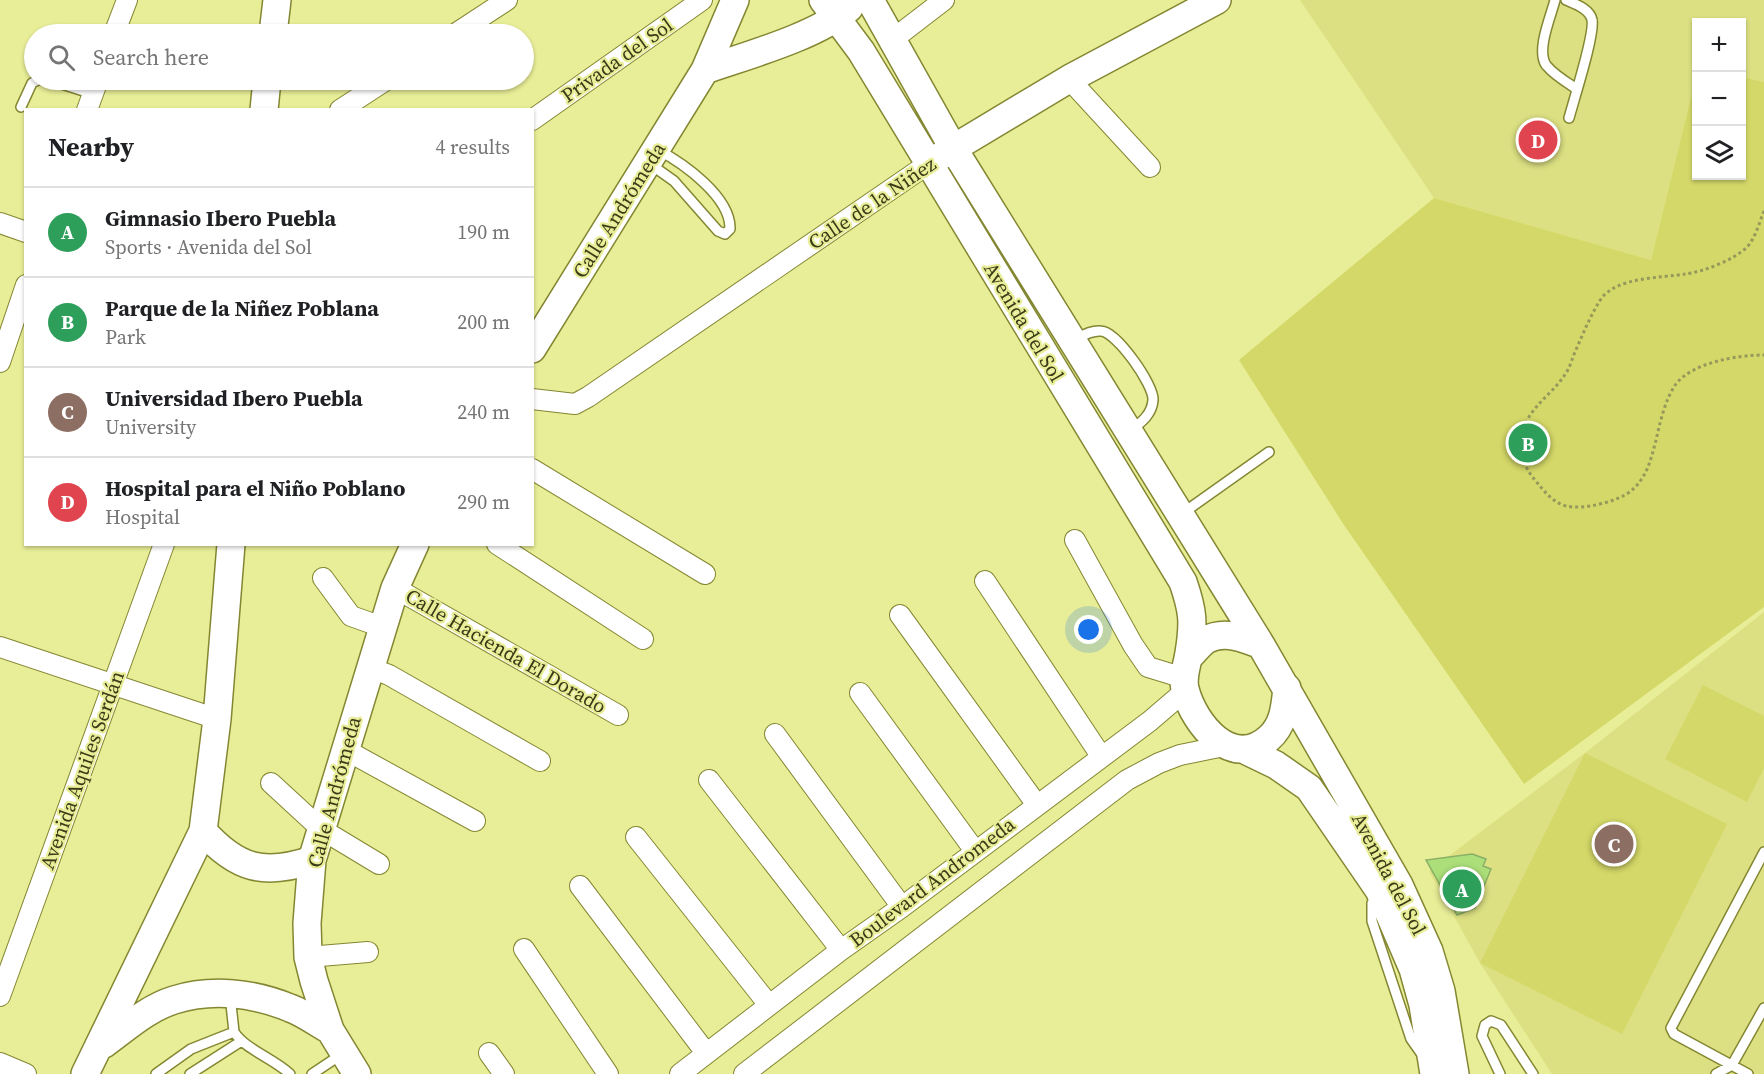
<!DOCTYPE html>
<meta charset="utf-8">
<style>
:root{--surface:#fff;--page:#f6f6f6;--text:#202124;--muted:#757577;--line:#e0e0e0;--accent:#111827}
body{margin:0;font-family:"Source Serif 4",serif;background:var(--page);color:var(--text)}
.controls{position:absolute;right:18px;top:18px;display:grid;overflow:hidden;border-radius:0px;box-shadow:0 2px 4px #0004}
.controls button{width:54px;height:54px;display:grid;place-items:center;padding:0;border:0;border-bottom:2px solid var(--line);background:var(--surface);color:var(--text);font:30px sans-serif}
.you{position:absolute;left:1089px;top:630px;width:21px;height:21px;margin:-15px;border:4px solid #fff;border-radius:50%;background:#1a73e8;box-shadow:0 0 0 9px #1a73e833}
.badge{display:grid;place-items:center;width:39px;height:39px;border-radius:50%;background:var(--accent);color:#fff;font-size:20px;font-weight:700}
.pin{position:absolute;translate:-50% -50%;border:3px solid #fff;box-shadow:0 2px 6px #0006}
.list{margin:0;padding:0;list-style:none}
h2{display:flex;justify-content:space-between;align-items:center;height:78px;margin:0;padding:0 24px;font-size:26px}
h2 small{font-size:20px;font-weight:400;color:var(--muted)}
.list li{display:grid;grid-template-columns:39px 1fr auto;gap:18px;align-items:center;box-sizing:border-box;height:90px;padding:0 24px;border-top:2px solid var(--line)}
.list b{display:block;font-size:22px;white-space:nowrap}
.list p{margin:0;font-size:20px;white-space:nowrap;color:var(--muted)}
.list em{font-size:20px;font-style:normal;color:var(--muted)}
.icon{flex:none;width:33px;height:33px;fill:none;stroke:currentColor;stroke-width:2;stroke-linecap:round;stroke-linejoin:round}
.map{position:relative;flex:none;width:1764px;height:1074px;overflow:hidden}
.search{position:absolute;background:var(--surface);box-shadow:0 2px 4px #0004;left:24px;top:24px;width:510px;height:66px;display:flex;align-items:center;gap:15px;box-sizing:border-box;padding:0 21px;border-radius:33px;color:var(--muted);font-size:22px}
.panel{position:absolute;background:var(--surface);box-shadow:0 2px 4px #0004;left:24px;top:108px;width:510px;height:438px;border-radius:0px}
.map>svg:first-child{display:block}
.built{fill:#dce082}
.green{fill:#d4d868}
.building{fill:#acdf79;stroke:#8aaf66;stroke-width:1.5}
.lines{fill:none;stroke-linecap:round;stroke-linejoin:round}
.lane-casing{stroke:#848732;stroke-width:12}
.street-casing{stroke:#848732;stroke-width:22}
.secondary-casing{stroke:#848732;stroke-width:30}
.path{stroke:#96995b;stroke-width:3;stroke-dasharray:3 3;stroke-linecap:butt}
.lane{stroke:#fff;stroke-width:9}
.street{stroke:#fff;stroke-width:20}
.secondary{stroke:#fff;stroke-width:27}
.labels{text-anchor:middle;stroke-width:4.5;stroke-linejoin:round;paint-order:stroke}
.street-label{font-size:20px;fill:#393a17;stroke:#e8ed97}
</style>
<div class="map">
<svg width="1764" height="1074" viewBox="0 0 1764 1074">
<rect width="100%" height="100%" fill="#e8ed97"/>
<path class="built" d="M 1300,0 L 1764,0 L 1764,82 L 1742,77 L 1742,22 L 1696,22 L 1696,77 L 1651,260 L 1434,198 Z
M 1764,612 L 1764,1074 L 1552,1074 L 1480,963 L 1429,871 L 1585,753 Z"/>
<path class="green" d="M 1696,77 L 1696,176 L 1742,176 L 1742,77 L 1764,82 L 1764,607 L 1524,784 L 1344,525 L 1239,360 L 1434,198 L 1651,260 Z
M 1703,685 L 1764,716 L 1764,768 L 1747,802 L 1665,759 Z
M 1585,753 L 1727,824 L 1622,1034 L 1480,963 Z"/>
<path class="building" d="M 1472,854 L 1486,859 L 1483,866 L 1491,869 L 1475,908 L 1457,915 L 1426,860 Z"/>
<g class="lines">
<defs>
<path id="lane" d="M 1555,0 C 1551,16 1536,50 1546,65 C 1554,75 1566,82 1577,89
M 1566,0 C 1575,4 1590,9 1592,20 C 1595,34 1574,99 1569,118
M 49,80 L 93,94
M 21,107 L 32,83 L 38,80
M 650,164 L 674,181 L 718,231 L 725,234 L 730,229 C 731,197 683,163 658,150
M 1074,340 C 1082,336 1091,330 1101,331 C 1117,332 1154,385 1153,400 C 1152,414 1142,422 1131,430
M 1183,513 L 1269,452
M 1375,898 L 1372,903 L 1372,921 L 1411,1039 L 1423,1056
M 230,995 L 234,1032
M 156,1074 L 191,1049 L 234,1032 C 246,1050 273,1058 290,1074
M 190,1074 L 240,1042
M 312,1074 L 342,1054
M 1500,1074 L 1482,1036 L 1485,1025 L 1491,1021 L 1501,1025 L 1533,1074
M 1716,1074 L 1732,1065 L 1764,1008
M 1748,1074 L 1674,1034 L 1671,1028 L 1764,852"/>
<path id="street" d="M 114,34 L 127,0
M 455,34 L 507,0
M 892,40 L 944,0
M 1069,79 L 1150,167
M 87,110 L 98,80
M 340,110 L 386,80
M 532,120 L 702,0
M 0,223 L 26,232
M 0,362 L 26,285
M 532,399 L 575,404 L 588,397 L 928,164
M 532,469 L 705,574
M 1075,540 L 1133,645 L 1148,667 L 1184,678
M 497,544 L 643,639
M 323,578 L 351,616 L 382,627
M 985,581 L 1101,756
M 395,588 L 618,715
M 900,615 L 1037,805
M 0,647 L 217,719
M 371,668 L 389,675 L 540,761
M 860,693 L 975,851
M 775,734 L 902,907
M 344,749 L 475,821
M 709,780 L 841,950
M 271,783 L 321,829 L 379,864
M 636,837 L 769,1005
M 580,886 L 706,1053
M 524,949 L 608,1074
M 308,957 L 368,952
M 0,996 L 164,544
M 489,1053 L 504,1074
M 0,1063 L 26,1074
M 680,1074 L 841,950 L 902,907 L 1150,721 L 1185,691
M 744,1074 L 1127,780 L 1159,763 L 1180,755 L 1224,746"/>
<path id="secondary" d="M 823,0 L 861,51 L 1183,582 C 1193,611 1194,622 1189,653 C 1187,666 1182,677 1185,689 C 1194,725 1233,771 1269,738 C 1284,725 1285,706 1287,688
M 870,0 L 953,148 L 1261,645 L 1399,885 L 1429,951 L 1441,991 L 1455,1074
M 273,34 L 277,0
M 705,70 C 745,56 818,36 849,8
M 264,110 L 267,80
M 939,157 L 1069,79 L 1217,0
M 532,349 L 705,70 L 735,0
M 1189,657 C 1194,652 1200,644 1206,640 C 1224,630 1244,638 1261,645
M 1247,751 L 1276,765 L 1309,788 L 1379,890 L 1413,969 L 1423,1005 L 1434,1074
M 203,831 C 237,869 264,876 312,860
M 104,1044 C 126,1028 148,1008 174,1000 C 212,988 254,993 290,1008 C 304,1013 317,1023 330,1030
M 85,1074 L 203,831 L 217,719 L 231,544
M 357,1074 L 330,1030 L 314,981 L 308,957 L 307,923 L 312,860 L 395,588 L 415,544"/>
</defs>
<use href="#lane" class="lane-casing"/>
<use href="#street" class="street-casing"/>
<use href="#secondary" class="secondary-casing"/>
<path class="path" d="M 1764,211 C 1759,223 1756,237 1747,247 C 1734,260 1703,272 1685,274 C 1661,278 1616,277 1601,299 C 1590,316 1583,334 1575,352 C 1572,359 1570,367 1566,373 C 1549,400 1519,411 1522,448 C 1522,460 1527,471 1535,480 C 1544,491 1552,502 1566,506 C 1583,510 1617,502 1631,491 C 1646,478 1650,463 1655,444 C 1660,424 1664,401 1676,384 C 1693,362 1739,355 1764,355"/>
<use href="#lane" class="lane"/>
<use href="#street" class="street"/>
<use href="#secondary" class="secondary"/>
</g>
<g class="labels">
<g class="street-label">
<text transform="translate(617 60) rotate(-35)" y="7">Privada del Sol</text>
<text transform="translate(872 203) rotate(-34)" y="7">Calle de la Niñez</text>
<text transform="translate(619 210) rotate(-58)" y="7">Calle Andrómeda</text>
<text transform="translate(1024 322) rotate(59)" y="7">Avenida del Sol</text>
<text transform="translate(506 651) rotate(30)" y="7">Calle Hacienda El Dorado</text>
<text transform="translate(82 770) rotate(-70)" y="7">Avenida Aquiles Serdán</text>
<text transform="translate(334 792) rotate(-75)" y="7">Calle Andrómeda</text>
<text transform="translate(1389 874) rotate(62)" y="7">Avenida del Sol</text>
<text transform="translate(932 882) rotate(-37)" y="7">Boulevard Andromeda</text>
</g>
</g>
</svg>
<div class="controls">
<button>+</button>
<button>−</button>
<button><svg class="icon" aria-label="layers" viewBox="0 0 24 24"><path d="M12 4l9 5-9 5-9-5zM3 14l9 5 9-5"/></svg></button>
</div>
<div class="you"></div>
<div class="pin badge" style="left:1462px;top:889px;background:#2e9e5b">A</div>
<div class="pin badge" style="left:1528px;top:443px;background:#2e9e5b">B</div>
<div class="pin badge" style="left:1614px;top:844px;background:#8d6e63">C</div>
<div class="pin badge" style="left:1538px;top:140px;background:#e0444e">D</div>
<div class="search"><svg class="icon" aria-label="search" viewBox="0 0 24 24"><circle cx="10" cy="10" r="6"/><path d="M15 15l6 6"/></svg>Search here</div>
<section class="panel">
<h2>Nearby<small>4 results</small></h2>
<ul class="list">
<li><span class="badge" style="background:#2e9e5b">A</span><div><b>Gimnasio Ibero Puebla</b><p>Sports · Avenida del Sol</p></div><em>190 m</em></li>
<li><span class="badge" style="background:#2e9e5b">B</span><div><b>Parque de la Niñez Poblana</b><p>Park</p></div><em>200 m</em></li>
<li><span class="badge" style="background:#8d6e63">C</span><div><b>Universidad Ibero Puebla</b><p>University</p></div><em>240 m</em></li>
<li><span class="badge" style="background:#e0444e">D</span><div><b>Hospital para el Niño Poblano</b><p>Hospital</p></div><em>290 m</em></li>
</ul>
</section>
</div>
